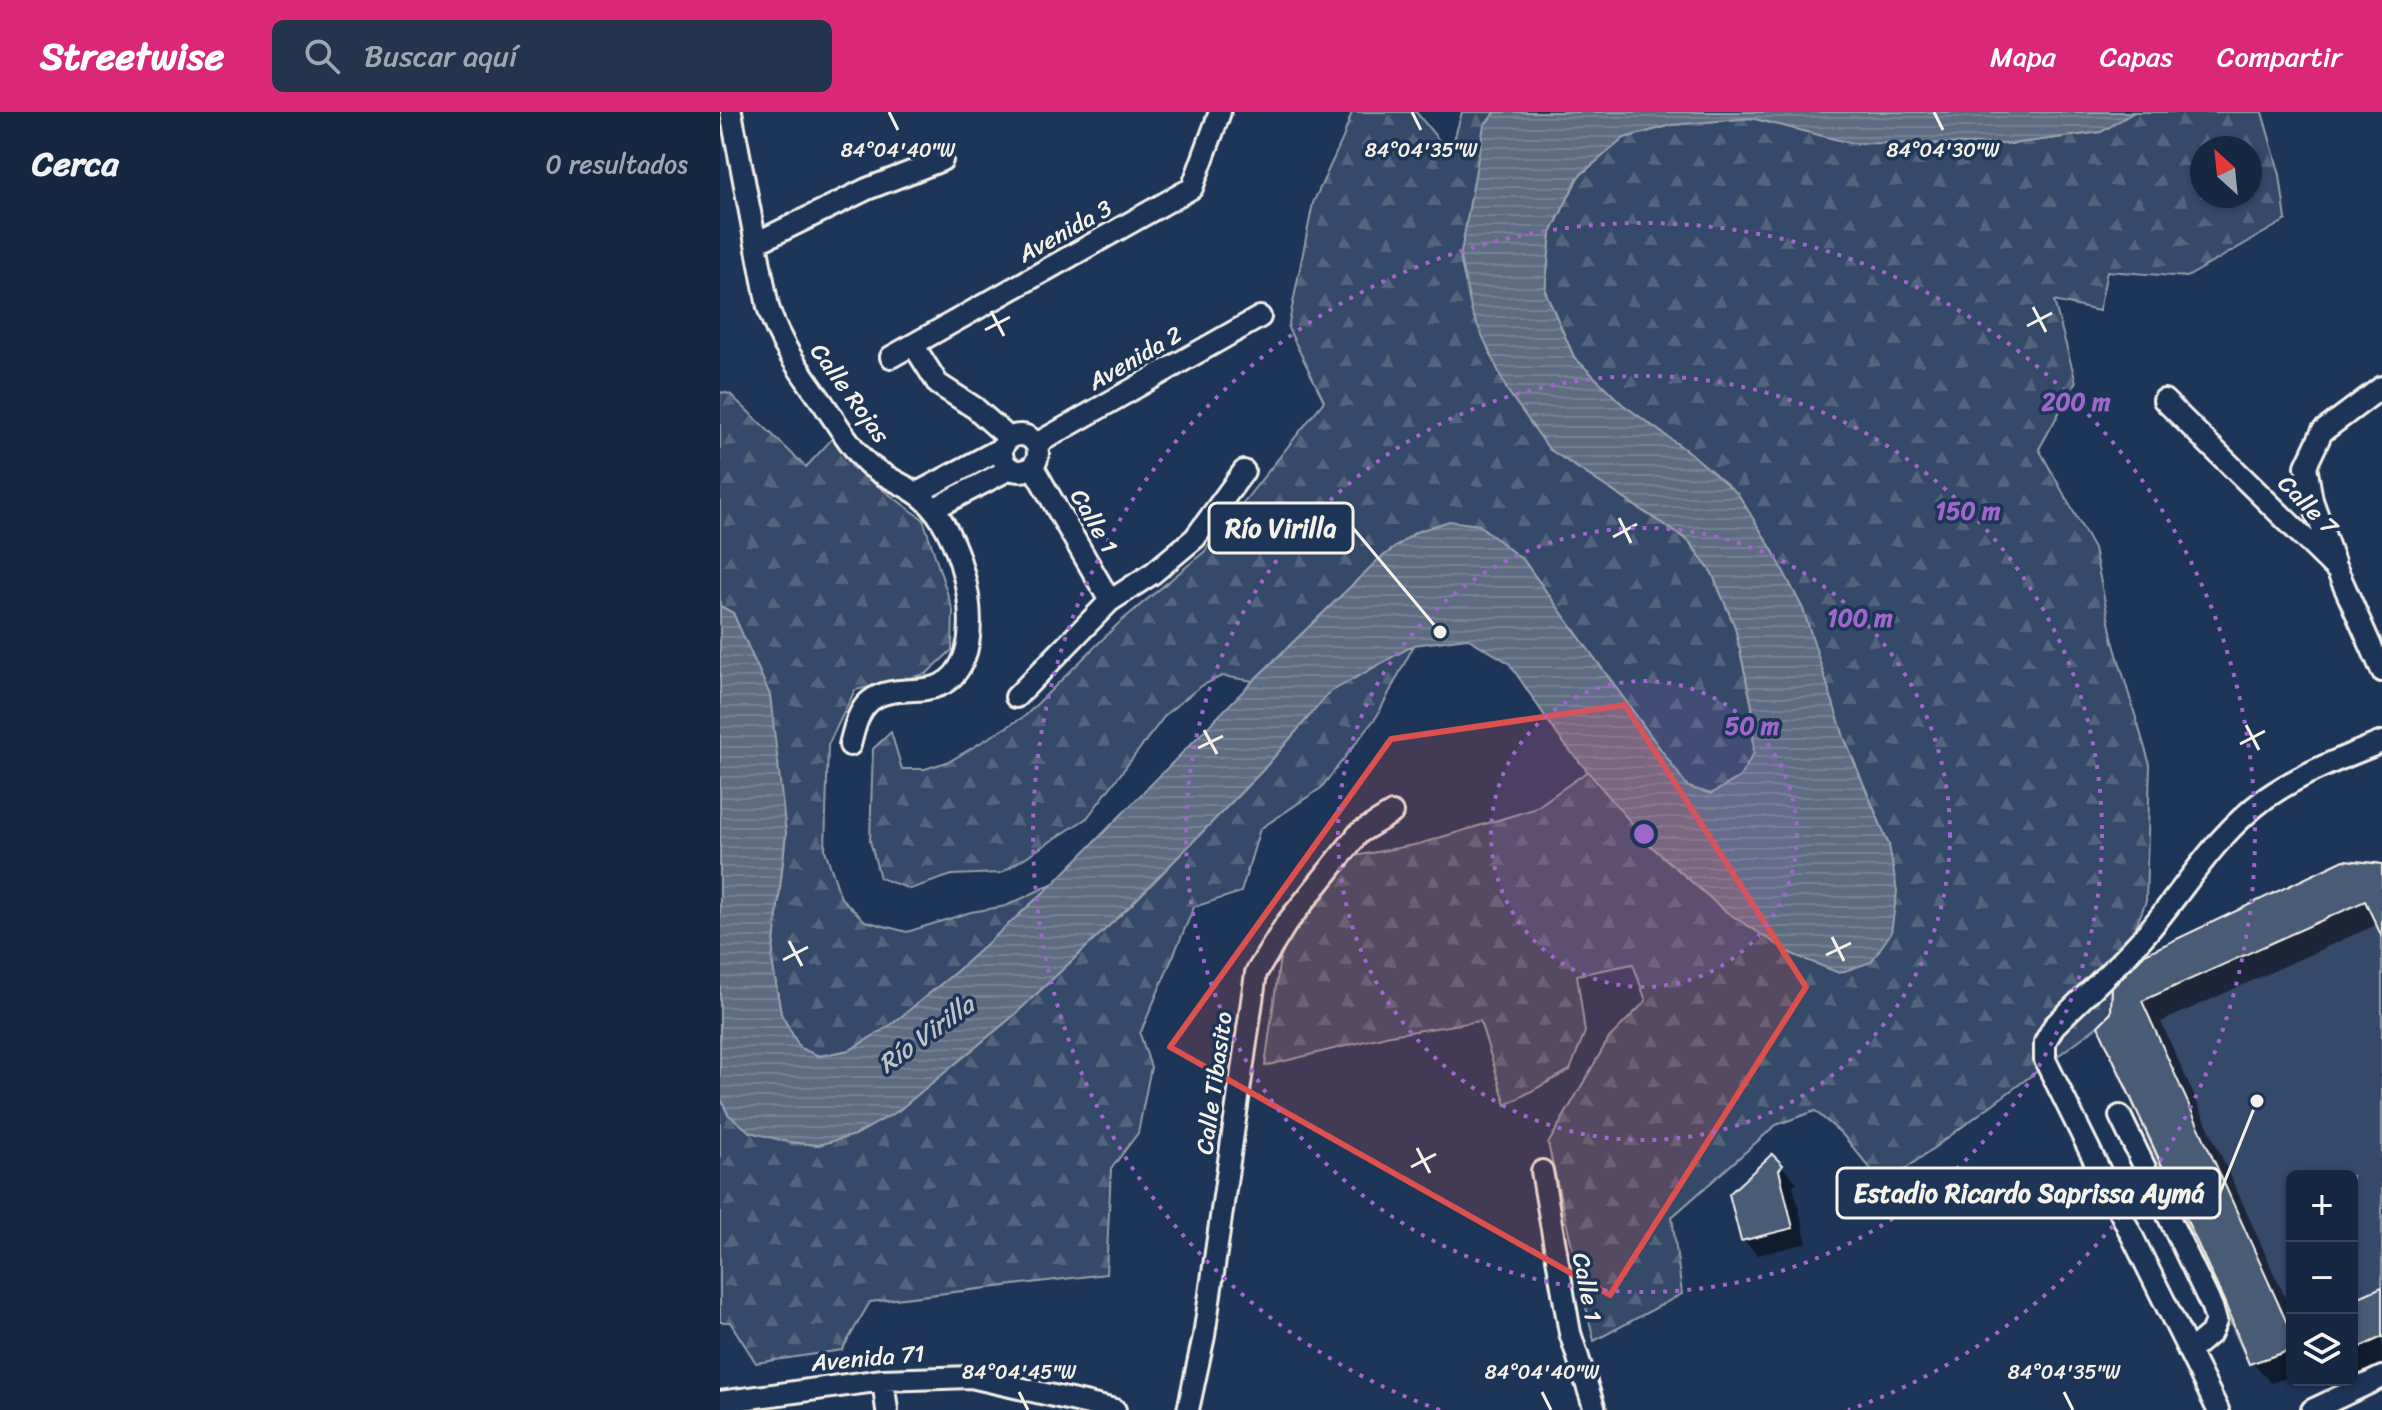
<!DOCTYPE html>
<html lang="es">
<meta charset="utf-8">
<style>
:root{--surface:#162841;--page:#23344c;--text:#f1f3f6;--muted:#9ea6b1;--line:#35445a;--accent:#db2777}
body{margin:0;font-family:Sriracha,sans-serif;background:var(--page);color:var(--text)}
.controls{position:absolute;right:24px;bottom:24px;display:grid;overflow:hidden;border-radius:12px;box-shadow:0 2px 6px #0004}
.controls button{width:72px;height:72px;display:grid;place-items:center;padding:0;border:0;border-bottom:2px solid var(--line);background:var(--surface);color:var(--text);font:40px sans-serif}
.compass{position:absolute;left:1470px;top:24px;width:72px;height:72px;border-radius:50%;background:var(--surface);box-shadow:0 2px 6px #0004;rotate:333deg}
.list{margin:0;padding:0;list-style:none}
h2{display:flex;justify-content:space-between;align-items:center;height:104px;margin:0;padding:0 32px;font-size:34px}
h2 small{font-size:26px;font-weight:400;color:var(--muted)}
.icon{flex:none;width:44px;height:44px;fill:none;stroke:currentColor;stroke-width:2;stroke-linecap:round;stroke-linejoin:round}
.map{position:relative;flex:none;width:1662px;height:1298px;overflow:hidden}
header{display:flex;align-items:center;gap:48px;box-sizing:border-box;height:112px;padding:0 40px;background:var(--accent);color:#fff}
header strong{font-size:38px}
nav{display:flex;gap:44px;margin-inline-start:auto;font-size:28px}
.search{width:560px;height:72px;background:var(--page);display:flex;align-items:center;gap:20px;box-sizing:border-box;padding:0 28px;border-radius:12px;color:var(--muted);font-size:30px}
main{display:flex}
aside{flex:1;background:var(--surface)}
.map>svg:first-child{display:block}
.forest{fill:url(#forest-firs);stroke:#949ea8;stroke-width:2;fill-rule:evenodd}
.park{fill:#354a67;stroke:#949ea8;stroke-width:2}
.water{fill:url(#water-rules);stroke:#9aa2ab;stroke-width:2}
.shadow{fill:#0007}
.building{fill:#485b74;stroke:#f4f1e8;stroke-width:2}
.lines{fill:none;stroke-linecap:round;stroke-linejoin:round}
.minor-casing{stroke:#f4f1e8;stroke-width:26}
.minor{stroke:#1d3557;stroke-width:20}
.marked{fill:#dc504e;fill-opacity:0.2;stroke:#dc504e;stroke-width:6;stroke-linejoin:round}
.ticks{fill:none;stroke:#f4f1e8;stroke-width:3}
.ring{fill:none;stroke:#9f67cb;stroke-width:4;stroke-dasharray:4 8}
.labels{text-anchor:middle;stroke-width:7;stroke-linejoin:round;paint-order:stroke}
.street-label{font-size:24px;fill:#f4f1e8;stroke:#1d3557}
.water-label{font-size:26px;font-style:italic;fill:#c0c3c4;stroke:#1d3557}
.ticks-label{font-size:20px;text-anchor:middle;fill:#f4f1e8;stroke:#1d3557;stroke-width:7;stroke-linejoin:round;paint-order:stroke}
.centre{fill:#9f67cb;stroke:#1d3557;stroke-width:4}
.ring-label{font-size:24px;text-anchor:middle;font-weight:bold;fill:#9f67cb;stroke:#1d3557;stroke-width:7;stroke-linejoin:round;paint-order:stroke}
.leader{fill:none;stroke:#f4f1e8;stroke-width:3}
.callout-dot{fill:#f4f1e8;stroke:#1d3557;stroke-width:3}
.callout{fill:#1d3557;stroke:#f4f1e8;stroke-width:3}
.callout-label{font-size:26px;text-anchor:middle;font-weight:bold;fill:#f4f1e8}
</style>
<header>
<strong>Streetwise</strong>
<div class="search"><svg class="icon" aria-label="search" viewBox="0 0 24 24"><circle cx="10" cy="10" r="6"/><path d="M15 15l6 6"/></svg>Buscar aquí</div>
<nav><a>Mapa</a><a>Capas</a><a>Compartir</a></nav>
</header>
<main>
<aside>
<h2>Cerca<small>0 resultados</small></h2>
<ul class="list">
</ul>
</aside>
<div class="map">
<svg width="1662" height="1298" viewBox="0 0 1662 1298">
<defs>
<pattern id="forest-firs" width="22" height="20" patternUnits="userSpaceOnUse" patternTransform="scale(2)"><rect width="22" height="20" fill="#354a67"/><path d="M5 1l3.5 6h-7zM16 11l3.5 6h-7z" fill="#53657d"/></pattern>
<pattern id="water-rules" width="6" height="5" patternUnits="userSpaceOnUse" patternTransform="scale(2)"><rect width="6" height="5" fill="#5e6d82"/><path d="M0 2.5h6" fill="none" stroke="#768294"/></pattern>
</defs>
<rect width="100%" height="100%" fill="#1d3557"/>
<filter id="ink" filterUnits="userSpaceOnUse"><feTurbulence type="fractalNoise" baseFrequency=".0125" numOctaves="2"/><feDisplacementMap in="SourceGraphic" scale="16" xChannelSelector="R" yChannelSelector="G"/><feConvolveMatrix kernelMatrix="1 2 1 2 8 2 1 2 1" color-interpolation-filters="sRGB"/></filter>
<g filter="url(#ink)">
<path class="forest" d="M 632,0 L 696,0 L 730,42 L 742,0 L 776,0 L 764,13 L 829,337 L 968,429 L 992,461 L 1015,515 L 1032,594 L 1034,641 L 1020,665 L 991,682 L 968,675 L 804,449 L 696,420 L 658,448 L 533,569 L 502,564 L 481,574 L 447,601 L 367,706 L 281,761 L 232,763 L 190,777 L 160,766 L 150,729 L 153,637 L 171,620 L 182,657 L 205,657 L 230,649 L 305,604 L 400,510 L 484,440 L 604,289 L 568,216 L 593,91 L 623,26 Z
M 1414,0 L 1542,0 L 1560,63 L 1566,108 L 1467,165 L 1387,159 L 1379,199 L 1334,189 L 1356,270 L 1319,337 L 1374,437 L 1393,529 L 1430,653 L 1426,789 L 1392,875 L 1391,901 L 1378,914 L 1164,1073 L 1122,1022 L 1095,999 L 1056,1013 L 952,1105 L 962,1182 L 874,1229 L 828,1032 L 889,926 L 926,889 L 913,852 L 857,863 L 865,920 L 850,958 L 786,993 L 760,909 L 670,923 L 545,954 L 561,838 L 635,744 L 699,732 L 814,697 L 868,659 L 931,734 L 1005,799 L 1169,733 L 1125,628 L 974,344 L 902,292 L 854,245 L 825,179 L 831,121 L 858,65 L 904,26 L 952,13 L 1031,6 L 1131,31 L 1291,32 L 1381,20 ZM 1482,36 L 1530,36 L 1530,84 L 1482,84 Z
M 0,280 L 10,282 L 86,355 L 113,326 L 133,356 L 203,407 L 233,499 L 232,538 L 206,562 L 135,578 L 108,633 L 105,738 L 121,786 L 145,809 L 187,820 L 251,800 L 286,794 L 334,771 L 237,859 L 171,913 L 130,938 L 99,944 L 80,937 L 61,902 L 52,849 L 66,721 L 13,501 L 0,494 Z
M 694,533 L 657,604 L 601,676 L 540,717 L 521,780 L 474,795 L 420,922 L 431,955 L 418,1021 L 391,1057 L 386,1162 L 150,1190 L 122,1238 L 36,1251 L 10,1210 L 0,1210 L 0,985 L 8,1002 L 68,1030 L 98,1033 L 135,1023 L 178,999 L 292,905 L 410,794 L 542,659 L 610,580 Z"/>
<path class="park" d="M 1624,748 L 1658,751 L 1662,755 L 1662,1225 L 1632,1239 L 1632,1064 L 1572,1064 L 1572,1238 L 1529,1252 L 1378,914 L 1391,901 L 1392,875 L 1413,848 Z"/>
<path class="water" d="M 776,0 L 1414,0 L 1381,20 L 1291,32 L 1131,31 L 1031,6 L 952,13 L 904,26 L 858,65 L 831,121 L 825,179 L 854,245 L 902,292 L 974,344 L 1018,382 L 1053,439 L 1083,497 L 1125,628 L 1169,733 L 1177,779 L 1171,821 L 1151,850 L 1119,861 L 1072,842 L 1005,799 L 931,734 L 841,628 L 789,551 L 747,526 L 694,533 L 610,580 L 542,659 L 410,794 L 292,905 L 178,999 L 135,1023 L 98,1033 L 68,1030 L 30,1020 L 8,1002 L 0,985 L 0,494 L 13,501 L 50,583 L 66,721 L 52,849 L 61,902 L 80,936 L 99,944 L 130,938 L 171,913 L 237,859 L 334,771 L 533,569 L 658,448 L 696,420 L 729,409 L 759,413 L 804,449 L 968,675 L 991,682 L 1020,665 L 1034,641 L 1032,594 L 1015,515 L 992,461 L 969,429 L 829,337 L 787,278 L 752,201 L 740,146 L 764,13 Z"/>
<path class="shadow" d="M 1662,758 L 1662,820 L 1658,812 L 1441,910 L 1572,1201 L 1572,1264 L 1551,1271 L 1531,1250 L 1393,902 Z
M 1052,1044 L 1077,1070 L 1073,1073 L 1087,1131 L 1038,1143 L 1023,1128 Z
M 1662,1177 L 1662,1254 L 1610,1278 L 1600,1268 L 1632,1268 L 1632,1190 Z"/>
<path class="building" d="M 1624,748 L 1662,752 L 1662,825 L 1645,789 L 1422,889 L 1572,1222 L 1572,1238 L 1529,1252 L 1504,1189 L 1378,914 L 1391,901 L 1392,876 L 1425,842 Z
M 1052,1042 L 1063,1053 L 1059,1058 L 1073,1116 L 1021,1129 L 1009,1082 Z
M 1662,1175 L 1662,1225 L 1632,1239 L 1632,1188 Z"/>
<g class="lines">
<defs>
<path id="minor" d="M 11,0 L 48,195 C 60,233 82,262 105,294 C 117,312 129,332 144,348 C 160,365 188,372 205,388 C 239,419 261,503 244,546 C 224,596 179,566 150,589 C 137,600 134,618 130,633
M 36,131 L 147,77 L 222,48
M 194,234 L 218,272 L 255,296 L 289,326
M 171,245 L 472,76 L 500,0
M 1444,288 L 1617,458 L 1662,559
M282 341a18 18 0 1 1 36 0a18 18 0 1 1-36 0Z
M 316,332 L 540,205
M 313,355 L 390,489
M 197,381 L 282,336
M 213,397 L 290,357
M 1614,450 L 1592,388 L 1586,354 L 1602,320 L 1662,275
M 296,585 L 390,489 L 433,461 L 475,426 L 524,359
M 1400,1004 L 1492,1195 L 1496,1209 L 1491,1221 L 1469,1240
M 822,1059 L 850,1221 L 875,1298
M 163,1268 L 167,1298
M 0,1290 L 163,1268 L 251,1265 L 395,1298
M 468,1298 L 484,1224 L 536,861 L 566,812 L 639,721 L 672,701
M 1498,1298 L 1325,948 L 1325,930 L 1334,914 C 1364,884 1397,855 1425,823 C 1466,776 1495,723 1546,686 C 1582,661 1622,646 1662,630
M 1592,1298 L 1662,1265"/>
</defs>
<use href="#minor" class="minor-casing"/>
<use href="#minor" class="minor"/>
</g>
</g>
<path class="marked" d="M 905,593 L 1086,875 L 890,1183 L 450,935 L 671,627 Z"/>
<path class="ticks" d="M 169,0 L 178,18M 692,0 L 701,18M 1214,0 L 1223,18M 1313,195 L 1326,220M 271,199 L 284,224M 1307,214 L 1332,201M 265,218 L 290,205M 899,406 L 911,431M 893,425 L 917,412M 1526,613 L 1539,638M 484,618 L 497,642M 1520,632 L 1545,619M 478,636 L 503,624M 1112,825 L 1124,849M 69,829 L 82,854M 1106,843 L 1131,831M 63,848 L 88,835M 697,1036 L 710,1061M 691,1055 L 716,1042M 299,1280 L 308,1298M 822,1280 L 831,1298M 1344,1280 L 1353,1298"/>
<circle cx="924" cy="722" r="153" fill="#9f67cb" fill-opacity=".12"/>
<g class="ring">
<circle cx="924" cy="722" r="153"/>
<circle cx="924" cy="722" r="306"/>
<circle cx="924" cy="722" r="458"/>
<path d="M720 1298A611 611 0 1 1 1128 1298"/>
</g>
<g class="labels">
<g class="street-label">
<text transform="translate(345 119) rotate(-29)" y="8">Avenida 3</text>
<text transform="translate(415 246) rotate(-30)" y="8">Avenida 2</text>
<text transform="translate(130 281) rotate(54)" y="8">Calle Rojas</text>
<text transform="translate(1588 393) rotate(45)" y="8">Calle 7</text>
<text transform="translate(374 409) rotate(60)" y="8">Calle 1</text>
<text transform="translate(494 971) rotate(-82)" y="8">Calle Tibasito</text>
<text transform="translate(867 1175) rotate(79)" y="8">Calle 1</text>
<text transform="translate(148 1246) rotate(-5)" y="8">Avenida 71</text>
</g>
<g class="water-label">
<text transform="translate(206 922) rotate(-36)" y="9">Río Virilla</text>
</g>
</g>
<g class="ticks-label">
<text x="178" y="45">84°04'40"W</text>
<text x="701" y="45">84°04'35"W</text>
<text x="1223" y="45">84°04'30"W</text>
<text x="299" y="1267">84°04'45"W</text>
<text x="822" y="1267">84°04'40"W</text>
<text x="1344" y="1267">84°04'35"W</text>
</g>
<circle cx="924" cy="722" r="12" class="centre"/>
<g class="ring-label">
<text x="1356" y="298">200 m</text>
<text x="1248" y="407">150 m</text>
<text x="1140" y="514">100 m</text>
<text x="1032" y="622">50 m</text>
</g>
<path class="leader" d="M720 520L633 416M1537 989L1500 1081"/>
<g class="callout-dot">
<circle cx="720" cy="520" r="8"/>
<circle cx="1537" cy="989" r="8"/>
</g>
<g class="callout">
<rect x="489" y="391" width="144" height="50" rx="8"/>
<rect x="1117" y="1056" width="383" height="50" rx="8"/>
</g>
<g class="callout-label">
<text x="561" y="425">Río Virilla</text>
<text x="1309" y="1090">Estadio Ricardo Saprissa Aymá</text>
</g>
</svg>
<div class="controls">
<button>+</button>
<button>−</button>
<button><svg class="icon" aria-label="layers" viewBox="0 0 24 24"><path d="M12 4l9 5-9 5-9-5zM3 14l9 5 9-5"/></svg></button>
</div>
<svg class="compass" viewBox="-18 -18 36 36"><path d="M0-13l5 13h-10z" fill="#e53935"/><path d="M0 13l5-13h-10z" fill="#9ea6b1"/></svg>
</div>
</main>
